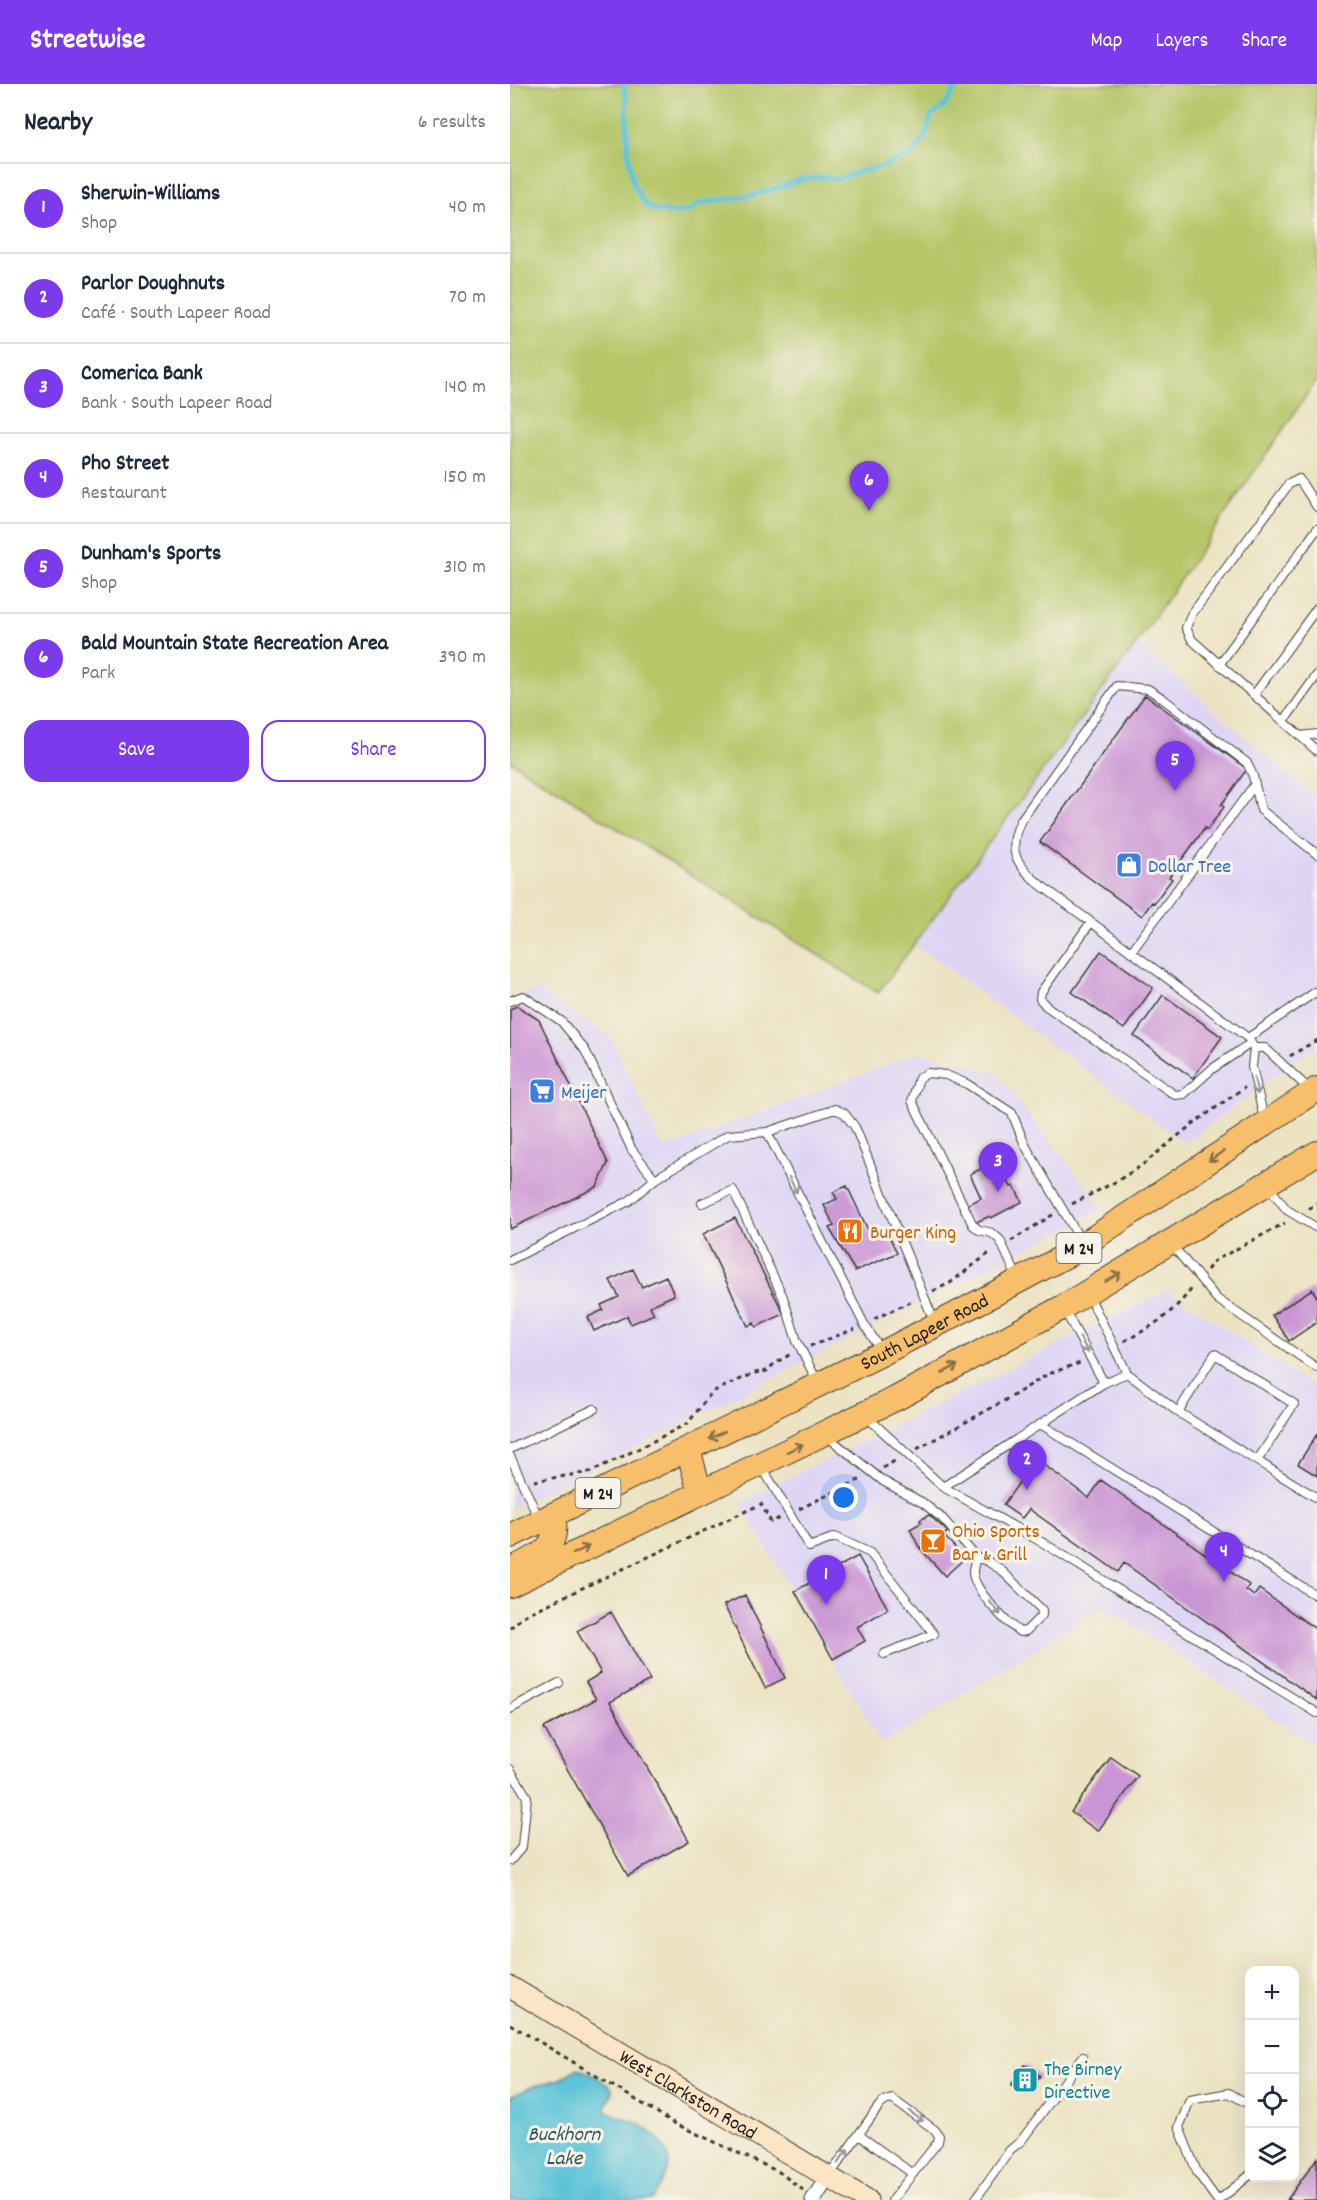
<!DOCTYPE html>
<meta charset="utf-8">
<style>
:root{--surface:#fff;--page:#f6f6f7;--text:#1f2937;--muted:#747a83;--line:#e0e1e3;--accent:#7c3aed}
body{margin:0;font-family:Dekko,sans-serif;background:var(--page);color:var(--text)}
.controls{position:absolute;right:18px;bottom:18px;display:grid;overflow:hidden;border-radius:12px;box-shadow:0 6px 24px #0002}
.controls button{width:54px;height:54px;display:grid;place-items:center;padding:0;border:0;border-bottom:2px solid var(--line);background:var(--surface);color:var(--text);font:30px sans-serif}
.you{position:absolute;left:334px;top:1414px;width:21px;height:21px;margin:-15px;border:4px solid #fff;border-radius:50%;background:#1a73e8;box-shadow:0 0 0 9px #1a73e833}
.badge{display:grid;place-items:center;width:39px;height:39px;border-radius:50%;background:var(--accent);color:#fff;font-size:20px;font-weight:700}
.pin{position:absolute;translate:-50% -50px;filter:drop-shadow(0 2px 3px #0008)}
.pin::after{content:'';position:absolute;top:32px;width:21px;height:18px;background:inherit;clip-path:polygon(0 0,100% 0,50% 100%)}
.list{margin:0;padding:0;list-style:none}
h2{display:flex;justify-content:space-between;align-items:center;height:78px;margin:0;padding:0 24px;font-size:26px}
h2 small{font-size:20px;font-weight:400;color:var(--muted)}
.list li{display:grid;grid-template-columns:39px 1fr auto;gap:18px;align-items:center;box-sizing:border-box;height:90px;padding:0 24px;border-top:2px solid var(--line)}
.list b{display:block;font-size:22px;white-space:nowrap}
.list p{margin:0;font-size:20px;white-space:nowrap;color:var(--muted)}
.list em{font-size:20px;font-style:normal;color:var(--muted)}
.actions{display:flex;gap:12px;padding:18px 24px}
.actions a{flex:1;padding:14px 0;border:2px solid var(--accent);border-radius:18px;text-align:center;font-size:21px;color:var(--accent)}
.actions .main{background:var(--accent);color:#fff}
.icon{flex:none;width:33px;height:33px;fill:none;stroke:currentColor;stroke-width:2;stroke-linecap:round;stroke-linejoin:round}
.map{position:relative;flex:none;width:807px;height:2116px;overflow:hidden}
header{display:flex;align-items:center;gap:36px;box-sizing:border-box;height:84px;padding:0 30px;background:var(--accent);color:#fff}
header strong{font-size:28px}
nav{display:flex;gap:33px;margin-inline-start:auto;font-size:21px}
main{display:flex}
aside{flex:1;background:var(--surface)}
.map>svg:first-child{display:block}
.built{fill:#ded5f5}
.green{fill:#b6c669;stroke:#697142;stroke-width:1.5}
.water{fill:#5bc3d8;stroke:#3c707a;stroke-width:1.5}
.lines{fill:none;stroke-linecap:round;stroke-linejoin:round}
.stream{stroke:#5bc3d8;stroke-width:5}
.building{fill:#ca95d4}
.service-casing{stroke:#3b3a35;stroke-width:10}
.minor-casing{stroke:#3b3a35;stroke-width:17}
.secondary-casing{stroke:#3b3a35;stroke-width:23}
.primary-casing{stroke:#3b3a35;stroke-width:26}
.path{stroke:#3b3a35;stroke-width:3;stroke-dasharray:4.5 4.5;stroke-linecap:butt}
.service{stroke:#fff;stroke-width:8}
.minor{stroke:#fff;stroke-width:15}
.secondary{stroke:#fce5c4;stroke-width:21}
.primary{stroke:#f7bf6c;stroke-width:24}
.oneway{stroke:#999}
.oneway2{stroke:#8a6e44}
.labels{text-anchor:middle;stroke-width:6;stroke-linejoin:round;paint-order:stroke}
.shield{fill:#f7f3e8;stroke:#5e5c59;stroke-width:1.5}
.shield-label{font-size:18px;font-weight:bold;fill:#1c1c1c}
.shop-label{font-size:20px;fill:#366cbe;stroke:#f7f3e8;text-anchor:start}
.food-label{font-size:20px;fill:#c56008;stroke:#f7f3e8;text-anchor:start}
.street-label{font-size:20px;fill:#1c1c1c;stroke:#f7f3e8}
.culture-label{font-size:20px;fill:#0d838f;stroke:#f7f3e8;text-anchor:start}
.water-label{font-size:21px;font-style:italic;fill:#32565e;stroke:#f7f3e8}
</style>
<header>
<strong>Streetwise</strong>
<nav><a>Map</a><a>Layers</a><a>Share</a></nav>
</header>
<main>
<aside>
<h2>Nearby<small>6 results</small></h2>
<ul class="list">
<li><span class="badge">1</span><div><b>Sherwin-Williams</b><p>Shop</p></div><em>40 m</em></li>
<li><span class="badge">2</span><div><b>Parlor Doughnuts</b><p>Café · South Lapeer Road</p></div><em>70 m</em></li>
<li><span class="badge">3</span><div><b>Comerica Bank</b><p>Bank · South Lapeer Road</p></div><em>140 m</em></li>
<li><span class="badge">4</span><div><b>Pho Street</b><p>Restaurant</p></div><em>150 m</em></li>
<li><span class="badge">5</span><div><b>Dunham's Sports</b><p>Shop</p></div><em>310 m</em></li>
<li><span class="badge">6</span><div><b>Bald Mountain State Recreation Area</b><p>Park</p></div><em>390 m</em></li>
</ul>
<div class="actions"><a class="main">Save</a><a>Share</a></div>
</aside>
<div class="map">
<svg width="807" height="2116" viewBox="0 0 807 2116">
<rect width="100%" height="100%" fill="#f7f3e8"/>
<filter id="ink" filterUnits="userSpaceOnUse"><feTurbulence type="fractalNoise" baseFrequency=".0167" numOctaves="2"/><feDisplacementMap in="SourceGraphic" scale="12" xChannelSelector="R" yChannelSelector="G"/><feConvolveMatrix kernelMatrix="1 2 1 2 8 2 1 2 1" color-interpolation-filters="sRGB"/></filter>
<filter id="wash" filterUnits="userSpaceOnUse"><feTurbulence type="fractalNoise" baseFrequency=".008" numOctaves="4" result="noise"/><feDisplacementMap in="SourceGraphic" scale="24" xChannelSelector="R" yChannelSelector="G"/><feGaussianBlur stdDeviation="1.35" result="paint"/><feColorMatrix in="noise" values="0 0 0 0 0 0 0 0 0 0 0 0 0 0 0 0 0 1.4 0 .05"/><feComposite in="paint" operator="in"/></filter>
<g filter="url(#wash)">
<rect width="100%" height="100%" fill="#ece3c3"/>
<path class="built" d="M 627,559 L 807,716 L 807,961 L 675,1059 L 405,861 Z
M 26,905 L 100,952 L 154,1065 L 409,969 L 485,988 L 594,1125 L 133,1360 L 0,1424 L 0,917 Z
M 658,1206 L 807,1306 L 807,1663 L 594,1523 L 372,1660 L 230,1418 Z"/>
<path class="green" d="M 0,0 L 807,0 L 807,296 L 627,559 L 368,909 L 0,677 Z"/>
<path class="water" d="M 68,1984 L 86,1993 L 102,2004 C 103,2012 94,2018 96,2026 C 106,2033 116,2034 127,2039 C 136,2043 142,2049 149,2056 C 169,2080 155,2093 142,2116 L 0,2116 L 0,2013 L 24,2002 L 50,1995 Z"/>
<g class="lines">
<path class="stream" d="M 113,0 L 116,11 L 118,67 L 123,100 L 133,118 L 143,126 L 166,129 L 179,127 L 191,119 L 244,111 L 294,95 L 314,93 L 327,95 L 352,87 L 372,83 L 396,73 L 406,66 L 416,50 L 421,32 L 435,22 L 448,0"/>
</g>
<g id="blocks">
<path class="building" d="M 635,611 L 737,685 L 711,721 L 714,723 L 697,746 L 695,744 L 659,793 L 662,795 L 644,819 L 642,818 L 632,832 L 530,758 Z
M 591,867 L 643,904 L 614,945 L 562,908 Z
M 653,911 L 712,953 L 683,994 L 624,952 Z
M 7,922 L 29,936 L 98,1079 L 87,1103 L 0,1145 L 0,925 Z
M 488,1077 L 501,1103 L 504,1102 L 512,1118 L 481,1134 L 480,1132 L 464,1139 L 455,1122 L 471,1114 L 460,1090 Z
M 337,1102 L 360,1150 L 375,1144 L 387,1169 L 345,1187 L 319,1144 L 324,1142 L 314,1121 L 327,1115 L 323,1108 Z
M 225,1134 L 274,1230 L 246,1243 L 244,1239 L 238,1242 L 193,1150 Z
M 123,1185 L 132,1203 L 156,1192 L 164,1211 L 140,1222 L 144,1230 L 121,1240 L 117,1232 L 84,1247 L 78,1233 L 93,1226 L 91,1221 L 109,1213 L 100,1196 Z
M 802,1205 L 807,1213 L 807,1238 L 779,1257 L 762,1231 Z
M 807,1350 L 807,1392 L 788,1380 Z
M 526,1375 L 579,1414 L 591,1396 L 739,1501 L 736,1506 L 744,1512 L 749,1505 L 807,1546 L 807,1616 L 614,1479 L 608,1488 L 519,1425 L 512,1434 L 493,1421 Z
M 419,1431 L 438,1448 L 433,1451 L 455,1474 L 435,1492 L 409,1463 L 400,1445 L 411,1439 L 410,1436 Z
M 348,1472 L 378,1525 L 347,1543 L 355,1557 L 323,1575 L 285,1507 Z
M 235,1511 L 275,1594 L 255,1604 L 214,1521 Z
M 101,1528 L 140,1596 L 100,1618 L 179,1757 L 118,1792 L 34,1644 L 86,1615 L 76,1598 L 91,1589 L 67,1547 Z
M 601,1673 L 628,1692 L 588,1747 L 561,1728 Z
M 515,1981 L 530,1992 L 516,2010 L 501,2001 Z
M 807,2074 L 807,2116 L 777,2116 Z"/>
</g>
</g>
<g filter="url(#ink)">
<use href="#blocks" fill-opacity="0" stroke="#3b3a35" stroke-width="1.5"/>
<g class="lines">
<defs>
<path id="service" d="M 807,423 L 789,395 L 779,400 L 681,531 L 676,544 L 682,556 L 807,667
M 709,581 L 807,445
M 744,611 L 807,524
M 774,637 L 807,591
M 790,652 L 807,650
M 581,838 L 531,908 L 530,915 L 536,922 L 665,1011 L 674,1010 L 702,985 L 741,959
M 621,868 L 745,700
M 0,917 L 13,912 L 51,937 L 75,966 L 122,1066 L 145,1095 L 119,1117 L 0,1176
M 738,954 L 807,907
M 744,964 L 755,964 L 801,1007
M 754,1035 L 742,983 L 744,964 L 738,954 L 528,799 C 505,779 497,766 511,736 L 607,602 L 638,605 L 652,614 L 737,679 L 743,692 L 751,726 L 807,770
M 257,1048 L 354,1240 L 372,1268
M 145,1095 L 218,1051 L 257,1048 L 325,1025 L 334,1029 L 345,1043 L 424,1237
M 759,1103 L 777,1126 L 807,1144
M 192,1119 L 223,1106 L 273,1213 L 287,1257 L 307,1297
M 661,1160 L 707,1215 L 807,1284
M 508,1195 L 490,1156 L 482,1149 L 469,1146 L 463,1141 L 402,1017 L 409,994 L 418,989 L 436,991 L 457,1000 L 502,1029 L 515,1061 L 571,1157
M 579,1212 L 617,1289
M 555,1227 L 594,1299
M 668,1328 L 705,1270 L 784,1320 L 747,1377
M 357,1333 L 433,1403 L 535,1460 L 807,1629
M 532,1341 L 807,1512
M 318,1353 L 373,1397 L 413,1419 L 433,1435 L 466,1473 L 477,1477 L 490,1485 L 532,1526 L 532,1531 L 516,1547 L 510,1548 C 496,1539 463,1505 463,1488 C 463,1483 465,1478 466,1473
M 0,1365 L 84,1325
M 0,1372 L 28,1433
M 252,1383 L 299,1463 L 325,1453 L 360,1469 L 424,1550 L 374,1570
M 433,1403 L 594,1299 L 617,1289 L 668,1328 L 807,1414
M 0,1625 L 49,1599
M 0,1685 L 17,1713 L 12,1763 L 0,1777
M 349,2051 L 403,2090
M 319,2092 L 369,2022 L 375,2017 L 382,2015 L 425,2046 L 429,2052 L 428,2058 L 382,2116
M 465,2116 L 500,2066 L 511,2057 L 573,1973
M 707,2116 L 687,2088 L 669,2043 L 680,2016 L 719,2009 L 740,2021
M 709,2116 L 740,2091"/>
<path id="minor" d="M 303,2116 L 318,2093"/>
<g id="secondary">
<path id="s1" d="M 0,1903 L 357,2116"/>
</g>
<g id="primary">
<path d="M 178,1365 L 190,1409"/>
<path id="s2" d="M 0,1452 L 373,1269 L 561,1169 L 807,1005"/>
<path d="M 10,1481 C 36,1469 49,1461 43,1431"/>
<path d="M 0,1501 L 389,1313 L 553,1223 L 807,1069"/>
</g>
</defs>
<use href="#service" class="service-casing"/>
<use href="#minor" class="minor-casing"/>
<use href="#secondary" class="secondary-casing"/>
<use href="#primary" class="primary-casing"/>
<path class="path" d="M 780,972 L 807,956
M 562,1120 L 607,1097 L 631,1082 L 680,1042 L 735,1003
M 799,1125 L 807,1119
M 501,1157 L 544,1130
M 697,1186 L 704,1177 L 775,1139
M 423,1207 L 440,1199 L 482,1167
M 364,1235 L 404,1216
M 614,1257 C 642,1244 664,1228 683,1203
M 300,1262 L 345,1245
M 407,1365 L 501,1313 L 538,1290 L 570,1279
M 373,1384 L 388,1375
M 24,1397 L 80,1388 L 134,1362 L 178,1339 L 202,1308 L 245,1289 L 257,1287 L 265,1279 L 281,1270
M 289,1425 L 351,1395
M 0,1544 L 15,1531 L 251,1420 L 261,1438 L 270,1434
M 0,1940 L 166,2040 L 269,2088 L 293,2106"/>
<use href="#service" class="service"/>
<use href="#minor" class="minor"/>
<use href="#secondary" class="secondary"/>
<use href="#primary" class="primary"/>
</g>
<defs><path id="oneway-shaft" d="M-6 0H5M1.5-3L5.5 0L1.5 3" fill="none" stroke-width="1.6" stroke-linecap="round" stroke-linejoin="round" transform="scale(1.5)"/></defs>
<g class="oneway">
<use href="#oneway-shaft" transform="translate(746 1002) rotate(77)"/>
<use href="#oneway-shaft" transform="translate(283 1101) rotate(63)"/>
<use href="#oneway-shaft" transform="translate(574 1261) rotate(61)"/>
<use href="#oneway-shaft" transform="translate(485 1524) rotate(50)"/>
<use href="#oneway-shaft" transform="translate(406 2032) rotate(36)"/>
<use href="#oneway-shaft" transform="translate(333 2072) rotate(-54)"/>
</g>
<g class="oneway2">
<use href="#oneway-shaft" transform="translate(706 1072) rotate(146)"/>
<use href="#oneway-shaft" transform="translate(603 1193) rotate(-31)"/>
<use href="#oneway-shaft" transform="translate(440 1285) rotate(-29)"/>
<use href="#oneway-shaft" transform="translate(207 1351) rotate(154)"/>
<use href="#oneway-shaft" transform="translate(285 1364) rotate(-26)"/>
<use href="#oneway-shaft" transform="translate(71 1466) rotate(-26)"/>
</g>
</g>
<defs>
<symbol id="shop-square" viewBox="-11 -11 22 22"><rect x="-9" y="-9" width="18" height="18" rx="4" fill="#3f7fe0" stroke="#f7f3e8"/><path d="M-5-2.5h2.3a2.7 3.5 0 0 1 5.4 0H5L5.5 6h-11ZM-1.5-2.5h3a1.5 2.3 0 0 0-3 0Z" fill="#fff"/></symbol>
<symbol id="supermarket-square" viewBox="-11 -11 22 22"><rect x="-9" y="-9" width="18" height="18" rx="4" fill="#3f7fe0" stroke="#f7f3e8"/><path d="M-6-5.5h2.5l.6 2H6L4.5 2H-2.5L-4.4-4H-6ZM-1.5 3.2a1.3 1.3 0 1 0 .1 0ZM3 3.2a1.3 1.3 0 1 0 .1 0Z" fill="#fff"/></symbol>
<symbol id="restaurant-square" viewBox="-11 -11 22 22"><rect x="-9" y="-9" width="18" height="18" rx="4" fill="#e8710a" stroke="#f7f3e8"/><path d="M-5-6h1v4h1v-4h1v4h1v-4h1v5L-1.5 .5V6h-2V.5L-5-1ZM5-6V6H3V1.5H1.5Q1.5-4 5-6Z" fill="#fff"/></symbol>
<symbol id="bar-square" viewBox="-11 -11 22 22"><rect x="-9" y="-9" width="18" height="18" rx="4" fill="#e8710a" stroke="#f7f3e8"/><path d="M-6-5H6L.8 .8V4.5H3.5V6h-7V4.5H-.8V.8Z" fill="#fff"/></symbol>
<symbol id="building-square" viewBox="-11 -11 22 22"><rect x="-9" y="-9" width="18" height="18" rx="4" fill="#0f9aa8" stroke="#f7f3e8"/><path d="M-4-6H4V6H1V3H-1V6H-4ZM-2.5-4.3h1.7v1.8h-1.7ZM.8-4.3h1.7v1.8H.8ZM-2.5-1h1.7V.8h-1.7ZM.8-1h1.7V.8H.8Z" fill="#fff"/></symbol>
</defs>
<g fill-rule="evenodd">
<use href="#shop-square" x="604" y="766" width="30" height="30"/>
<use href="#supermarket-square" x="17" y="992" width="30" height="30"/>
<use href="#restaurant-square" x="325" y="1132" width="30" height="30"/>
<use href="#bar-square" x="408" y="1442" width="30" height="30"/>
<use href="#building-square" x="500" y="1981" width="30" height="30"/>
</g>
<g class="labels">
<g class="shield">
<rect x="546.5" y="1149" width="45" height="30" rx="4.5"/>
<rect x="65.5" y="1394" width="45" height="30" rx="4.5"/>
</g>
<g class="shield-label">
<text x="569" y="1170">M 24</text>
<text x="88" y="1415">M 24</text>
</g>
<g class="shop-label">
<text x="638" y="788">Dollar Tree</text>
<text x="51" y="1014">Meijer</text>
</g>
<g class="food-label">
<text x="360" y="1154">Burger King</text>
<text x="442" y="1453">Ohio Sports<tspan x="442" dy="23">Bar &amp; Grill</tspan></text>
</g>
<g class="street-label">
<text dy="7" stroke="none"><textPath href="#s2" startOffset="462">South Lapeer Road</textPath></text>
<text dy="7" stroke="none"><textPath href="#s1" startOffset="208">West Clarkston Road</textPath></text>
</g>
<g class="culture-label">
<text x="534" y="1991">The Birney<tspan x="534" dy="23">Directive</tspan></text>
</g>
<g class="water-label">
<text x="54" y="2056">Buckhorn<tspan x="54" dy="24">Lake</tspan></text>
</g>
</g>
</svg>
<div class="controls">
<button>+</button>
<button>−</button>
<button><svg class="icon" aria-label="locate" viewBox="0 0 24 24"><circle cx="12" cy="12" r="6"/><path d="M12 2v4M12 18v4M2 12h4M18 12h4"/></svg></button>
<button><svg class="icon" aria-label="layers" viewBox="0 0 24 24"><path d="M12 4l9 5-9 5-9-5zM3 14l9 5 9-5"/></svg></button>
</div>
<div class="you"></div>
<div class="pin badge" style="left:316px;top:1521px">1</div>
<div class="pin badge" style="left:517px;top:1406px">2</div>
<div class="pin badge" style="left:488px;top:1108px">3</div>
<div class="pin badge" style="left:714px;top:1498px">4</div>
<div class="pin badge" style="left:665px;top:707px">5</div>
<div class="pin badge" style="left:359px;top:427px">6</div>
</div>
</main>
